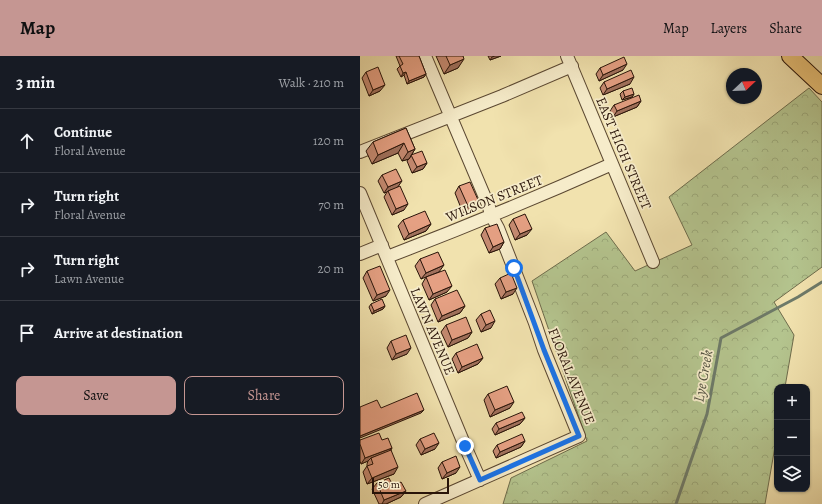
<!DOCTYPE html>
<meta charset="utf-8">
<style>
:root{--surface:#171b24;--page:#242831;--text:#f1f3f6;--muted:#9ea1a6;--line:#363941;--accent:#c59692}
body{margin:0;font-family:Alegreya,serif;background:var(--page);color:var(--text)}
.controls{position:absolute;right:12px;bottom:12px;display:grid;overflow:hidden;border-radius:8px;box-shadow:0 1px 3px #0004}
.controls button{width:36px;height:36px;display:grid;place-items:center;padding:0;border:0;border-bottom:1px solid var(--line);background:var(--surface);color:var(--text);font:20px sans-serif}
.compass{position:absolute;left:366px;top:12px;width:36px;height:36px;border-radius:50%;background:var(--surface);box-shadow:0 1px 3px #0004;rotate:67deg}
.scale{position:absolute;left:12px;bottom:10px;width:77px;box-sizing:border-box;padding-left:4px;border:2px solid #291409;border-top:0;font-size:11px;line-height:14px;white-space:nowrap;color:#291409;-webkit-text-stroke:3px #f6ecca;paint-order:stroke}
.stop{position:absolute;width:12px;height:12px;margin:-9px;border:3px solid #1a73e8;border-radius:50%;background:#fff}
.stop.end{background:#1a73e8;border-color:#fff;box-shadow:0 1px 4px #0008}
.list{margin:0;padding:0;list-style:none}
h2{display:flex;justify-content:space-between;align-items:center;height:52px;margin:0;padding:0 16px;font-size:17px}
h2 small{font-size:13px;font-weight:400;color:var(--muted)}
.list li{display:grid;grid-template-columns:26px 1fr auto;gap:12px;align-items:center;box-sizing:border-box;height:64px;padding:0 16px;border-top:1px solid var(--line)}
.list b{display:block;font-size:15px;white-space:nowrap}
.list p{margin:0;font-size:13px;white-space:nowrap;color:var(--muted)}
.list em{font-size:13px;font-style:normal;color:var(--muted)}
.actions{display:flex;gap:8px;padding:12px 16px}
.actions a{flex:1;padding:9px 0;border:1px solid var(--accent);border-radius:8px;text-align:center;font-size:14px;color:var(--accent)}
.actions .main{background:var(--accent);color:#111}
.icon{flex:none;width:22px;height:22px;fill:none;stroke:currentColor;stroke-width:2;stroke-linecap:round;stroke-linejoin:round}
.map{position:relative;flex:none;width:462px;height:448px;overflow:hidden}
header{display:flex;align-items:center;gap:24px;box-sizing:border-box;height:56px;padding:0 20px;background:var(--accent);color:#111}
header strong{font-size:19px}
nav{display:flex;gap:22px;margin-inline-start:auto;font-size:14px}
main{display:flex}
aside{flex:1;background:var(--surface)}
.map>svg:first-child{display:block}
.forest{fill:url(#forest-crowns);stroke:#6e6c4c}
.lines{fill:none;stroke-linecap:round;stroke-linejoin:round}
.stream{stroke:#6d7a69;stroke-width:3}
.minor-casing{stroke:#5b4832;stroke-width:14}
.major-casing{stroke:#291409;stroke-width:18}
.minor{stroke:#f6ecca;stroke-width:12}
.major{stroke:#e8c177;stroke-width:16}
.wall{fill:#c58a71;stroke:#291409}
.shaded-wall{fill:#a0705c;stroke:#291409}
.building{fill:#e5a083;stroke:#291409}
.route{stroke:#1a73e8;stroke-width:5}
.labels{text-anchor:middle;stroke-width:3.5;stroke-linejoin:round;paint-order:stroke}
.street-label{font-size:14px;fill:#291409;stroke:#f6ecca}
.water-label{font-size:15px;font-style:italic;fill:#515041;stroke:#f6ecca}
</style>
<header>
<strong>Map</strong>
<nav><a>Map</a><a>Layers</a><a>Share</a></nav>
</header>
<main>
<aside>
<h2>3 min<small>Walk · 210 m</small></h2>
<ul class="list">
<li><svg class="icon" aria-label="ahead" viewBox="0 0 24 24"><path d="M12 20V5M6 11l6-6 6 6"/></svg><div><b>Continue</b><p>Floral Avenue</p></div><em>120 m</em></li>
<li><svg class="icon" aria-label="right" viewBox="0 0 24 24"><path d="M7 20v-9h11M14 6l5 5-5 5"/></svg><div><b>Turn right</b><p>Floral Avenue</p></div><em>70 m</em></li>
<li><svg class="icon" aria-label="right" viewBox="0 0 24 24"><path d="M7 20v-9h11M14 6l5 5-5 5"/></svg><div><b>Turn right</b><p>Lawn Avenue</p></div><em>20 m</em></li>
<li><svg class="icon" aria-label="arrive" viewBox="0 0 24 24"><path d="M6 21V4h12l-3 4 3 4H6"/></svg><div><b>Arrive at destination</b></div></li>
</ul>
<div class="actions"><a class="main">Save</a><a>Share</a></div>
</aside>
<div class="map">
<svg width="462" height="448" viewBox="0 0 462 448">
<defs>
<pattern id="forest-crowns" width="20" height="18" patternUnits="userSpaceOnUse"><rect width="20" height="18" fill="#b4c48e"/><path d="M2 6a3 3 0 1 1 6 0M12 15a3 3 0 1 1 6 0" fill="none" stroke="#9ba879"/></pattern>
</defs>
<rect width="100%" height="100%" fill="#f1e2ae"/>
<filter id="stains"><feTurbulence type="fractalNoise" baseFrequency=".005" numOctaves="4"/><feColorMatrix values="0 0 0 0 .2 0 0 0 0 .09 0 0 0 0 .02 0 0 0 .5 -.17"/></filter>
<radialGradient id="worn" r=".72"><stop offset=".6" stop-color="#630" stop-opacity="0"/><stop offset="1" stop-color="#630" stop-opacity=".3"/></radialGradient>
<path class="forest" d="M 449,32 L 462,46 L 462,211 L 414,246 L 434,279 L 425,331 L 417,331 L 417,379 L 405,448 L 143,448 L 151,422 L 227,385 L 172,225 L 246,176 L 275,215 L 332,189 L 309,141 Z"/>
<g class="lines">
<path class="stream" d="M 316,448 L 347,358 L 361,282 L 438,241 L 462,226"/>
<defs>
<path id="minor" d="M 207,0 L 293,206
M 0,96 L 142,40 L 212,10
M 0,137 L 105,390 L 120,424
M 0,198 L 22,189
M 27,201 C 103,172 178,141 252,108
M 65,448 L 219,380 L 184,294 L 175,267 L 138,172 L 131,159 L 129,151 L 65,0"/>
<path id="major" d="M 430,0 L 462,30"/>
</defs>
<use href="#minor" class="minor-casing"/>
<use href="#major" class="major-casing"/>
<use href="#minor" class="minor"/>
<use href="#major" class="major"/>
</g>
<path class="wall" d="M 36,0 L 59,0 L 66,18 L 64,21 L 47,28 L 44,19 L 41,21 L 37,13 L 40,10 Z
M 76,0 L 103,0 L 98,12 L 84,18 Z
M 128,0 L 141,0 L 130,4 Z
M 240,12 L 263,14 L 239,25 L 236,18 Z
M 6,16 L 20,35 L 9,40 L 2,22 Z
M 244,26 L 270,28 L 243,39 L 240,32 Z
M 263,35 L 274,38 L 272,41 L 262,44 L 260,38 Z
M 281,45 L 277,51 L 253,61 L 250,55 L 254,49 Z
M 46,72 L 55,93 L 49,103 L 42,105 L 38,97 L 12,108 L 6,95 L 13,86 Z
M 51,99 L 67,107 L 63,113 L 52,117 L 47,105 Z
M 22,119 L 38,130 L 44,154 L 32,159 L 24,141 L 27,136 L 24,137 L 18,125 Z
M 99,130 L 114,152 L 103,157 L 95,137 Z
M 153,163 L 167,179 L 155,184 L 149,169 Z
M 43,164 L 71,168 L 66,175 L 44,184 L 38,170 Z
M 125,172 L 144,186 L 140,193 L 129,197 L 121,179 Z
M 60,203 L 84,209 L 61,223 L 55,210 Z
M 7,215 L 26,240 L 13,245 L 3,222 Z
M 66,221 L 87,236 L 69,244 L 62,228 Z
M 140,222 L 153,238 L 141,243 L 135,228 Z
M 75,243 L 105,250 L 100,257 L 78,266 L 71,249 Z
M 11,248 L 25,250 L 23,253 L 12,258 L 9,251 Z
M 121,258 L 131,272 L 121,276 L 116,264 Z
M 86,269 L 112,276 L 108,282 L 88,291 L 81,276 Z
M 31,285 L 47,298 L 32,304 L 27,292 Z
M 96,297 L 123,302 L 118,308 L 98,317 L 92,303 Z
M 128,338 L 150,352 L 130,361 L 124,344 Z
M 165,362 L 160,368 L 135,379 L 132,373 L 136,367 Z
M 60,383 L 75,393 L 61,399 L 56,389 Z
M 0,384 L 22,384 L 32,392 L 31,394 L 34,418 L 7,428 L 3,416 L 7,410 L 7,408 L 8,405 L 1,408 L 0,405 Z
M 165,385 L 161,391 L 136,402 L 133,395 L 137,389 Z
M 82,406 L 96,417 L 82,423 L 78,412 Z
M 17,427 L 33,430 L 46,435 L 41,441 L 26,448 L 19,448 L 12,433 Z"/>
<path class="shaded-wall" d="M 135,0 L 141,0 L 130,4 L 132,1 Z
M 104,3 L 98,12 L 84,18 L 90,9 Z
M 267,8 L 263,14 L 239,25 L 243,19 Z
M 46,16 L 44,19 L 41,21 L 43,17 Z
M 66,18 L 64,21 L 47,28 L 49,25 Z
M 274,21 L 270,28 L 243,39 L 247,33 Z
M 25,29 L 20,35 L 9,40 L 13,34 Z
M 274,38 L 272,41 L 262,44 L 265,41 Z
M 281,45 L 277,51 L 253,61 L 257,55 Z
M 44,87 L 38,97 L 12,108 L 18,99 Z
M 55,93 L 49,103 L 42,105 L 48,96 Z
M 67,107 L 63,113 L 52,117 L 57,111 Z
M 42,125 L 37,132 L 28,135 L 27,136 L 24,137 L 28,131 Z
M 119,146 L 114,152 L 103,157 L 108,150 Z
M 48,148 L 44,154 L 32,159 L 36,153 Z
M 71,168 L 66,175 L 44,184 L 49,178 Z
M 172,173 L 167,179 L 155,184 L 160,178 Z
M 144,186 L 140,193 L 129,197 L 133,191 Z
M 84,209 L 79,216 L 61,223 L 66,217 Z
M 92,230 L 87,236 L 69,244 L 73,238 Z
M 157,232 L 153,238 L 141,243 L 146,236 Z
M 30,234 L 26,240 L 13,245 L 17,239 Z
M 25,250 L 23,253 L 12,258 L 14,255 Z
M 105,250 L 100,257 L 78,266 L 82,260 Z
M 135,265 L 131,272 L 121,276 L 126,269 Z
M 112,276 L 108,282 L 88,291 L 92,284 Z
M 51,292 L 47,298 L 32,304 L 36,298 Z
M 123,302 L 118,308 L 98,317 L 102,311 Z
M 154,346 L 150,352 L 130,361 L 135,354 Z
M 64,354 L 61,357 L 0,382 L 0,380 Z
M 165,362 L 160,368 L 135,379 L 139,373 Z
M 165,385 L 161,391 L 136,402 L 140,396 Z
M 79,387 L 75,393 L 61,399 L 65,393 Z
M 32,392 L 27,398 L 11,402 L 8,405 L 1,408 L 5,402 Z
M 38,411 L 34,418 L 7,428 L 12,422 Z
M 100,411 L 96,417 L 82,423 L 87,417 Z
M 46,435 L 41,441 L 26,448 L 22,448 L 24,444 Z"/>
<path class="building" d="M 39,0 L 59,0 L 66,18 L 49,25 L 46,16 L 43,17 L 40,10 L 43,8 Z
M 86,0 L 103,0 L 104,3 L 90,9 Z
M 264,1 L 267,8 L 243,19 L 240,12 Z
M 18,11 L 25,29 L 13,34 L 6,16 Z
M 271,14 L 274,21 L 247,33 L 244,26 Z
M 272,32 L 274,38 L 265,41 L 263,35 Z
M 279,39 L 281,45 L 257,55 L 254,49 Z
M 46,72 L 55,93 L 48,96 L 44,87 L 18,99 L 13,86 Z
M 62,95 L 67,107 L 57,111 L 51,99 Z
M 36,113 L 42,125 L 28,131 L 22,119 Z
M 110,126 L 119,146 L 108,150 L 99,130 Z
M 40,130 L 48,148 L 36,153 L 28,135 Z
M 65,155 L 71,168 L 49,178 L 43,164 Z
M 165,158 L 172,173 L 160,178 L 153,163 Z
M 137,168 L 144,186 L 133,191 L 125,172 Z
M 78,196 L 84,209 L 66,217 L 60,203 Z
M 20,210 L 30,234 L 17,239 L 7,215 Z
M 85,214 L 92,230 L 73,238 L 66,221 Z
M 151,217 L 157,232 L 146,236 L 140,222 Z
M 97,234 L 105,250 L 82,260 L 75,243 Z
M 22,243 L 25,250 L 14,255 L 11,248 Z
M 130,254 L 135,265 L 126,269 L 121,258 Z
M 106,261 L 112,276 L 92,284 L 86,269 Z
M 46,279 L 51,292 L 36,298 L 31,285 Z
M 117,288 L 123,302 L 102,311 L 96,297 Z
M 147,330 L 154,346 L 135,354 L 128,338 Z
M 57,337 L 64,354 L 0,380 L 0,351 L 17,344 L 21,352 Z
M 162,356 L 165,362 L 139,373 L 136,367 Z
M 19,377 L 22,384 L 28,382 L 32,392 L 5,402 L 0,388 L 0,384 Z
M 74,377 L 79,387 L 65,393 L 60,383 Z
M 162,378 L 165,385 L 140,396 L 137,389 Z
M 31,394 L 38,411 L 12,422 L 7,410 L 13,408 L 11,402 Z
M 96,400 L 100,411 L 87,417 L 82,406 Z
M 29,422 L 33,430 L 41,426 L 46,435 L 24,444 L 17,427 Z"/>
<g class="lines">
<path class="route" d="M 105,390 L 120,424 L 219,380 L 184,294 L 154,212"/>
</g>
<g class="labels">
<g class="street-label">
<text transform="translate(264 97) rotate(67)" y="5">EAST HIGH STREET</text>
<text transform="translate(134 142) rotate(-22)" y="5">WILSON STREET</text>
<text transform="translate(73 275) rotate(67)" y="5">LAWN AVENUE</text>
<text transform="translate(212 320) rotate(68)" y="5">FLORAL AVENUE</text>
</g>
<g class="water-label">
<text transform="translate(343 320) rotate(-80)" y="5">Lye Creek</text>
</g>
</g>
<rect width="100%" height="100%" filter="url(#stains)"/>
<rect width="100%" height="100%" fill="url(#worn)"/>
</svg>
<div class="controls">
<button>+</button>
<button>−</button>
<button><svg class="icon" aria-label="layers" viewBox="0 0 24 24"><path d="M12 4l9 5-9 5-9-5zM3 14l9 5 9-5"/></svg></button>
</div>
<svg class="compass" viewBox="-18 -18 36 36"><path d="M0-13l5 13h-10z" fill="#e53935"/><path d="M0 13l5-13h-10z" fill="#9ea1a6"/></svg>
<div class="scale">50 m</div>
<div class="stop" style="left:154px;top:212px"></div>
<div class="stop end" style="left:105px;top:390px"></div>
</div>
</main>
